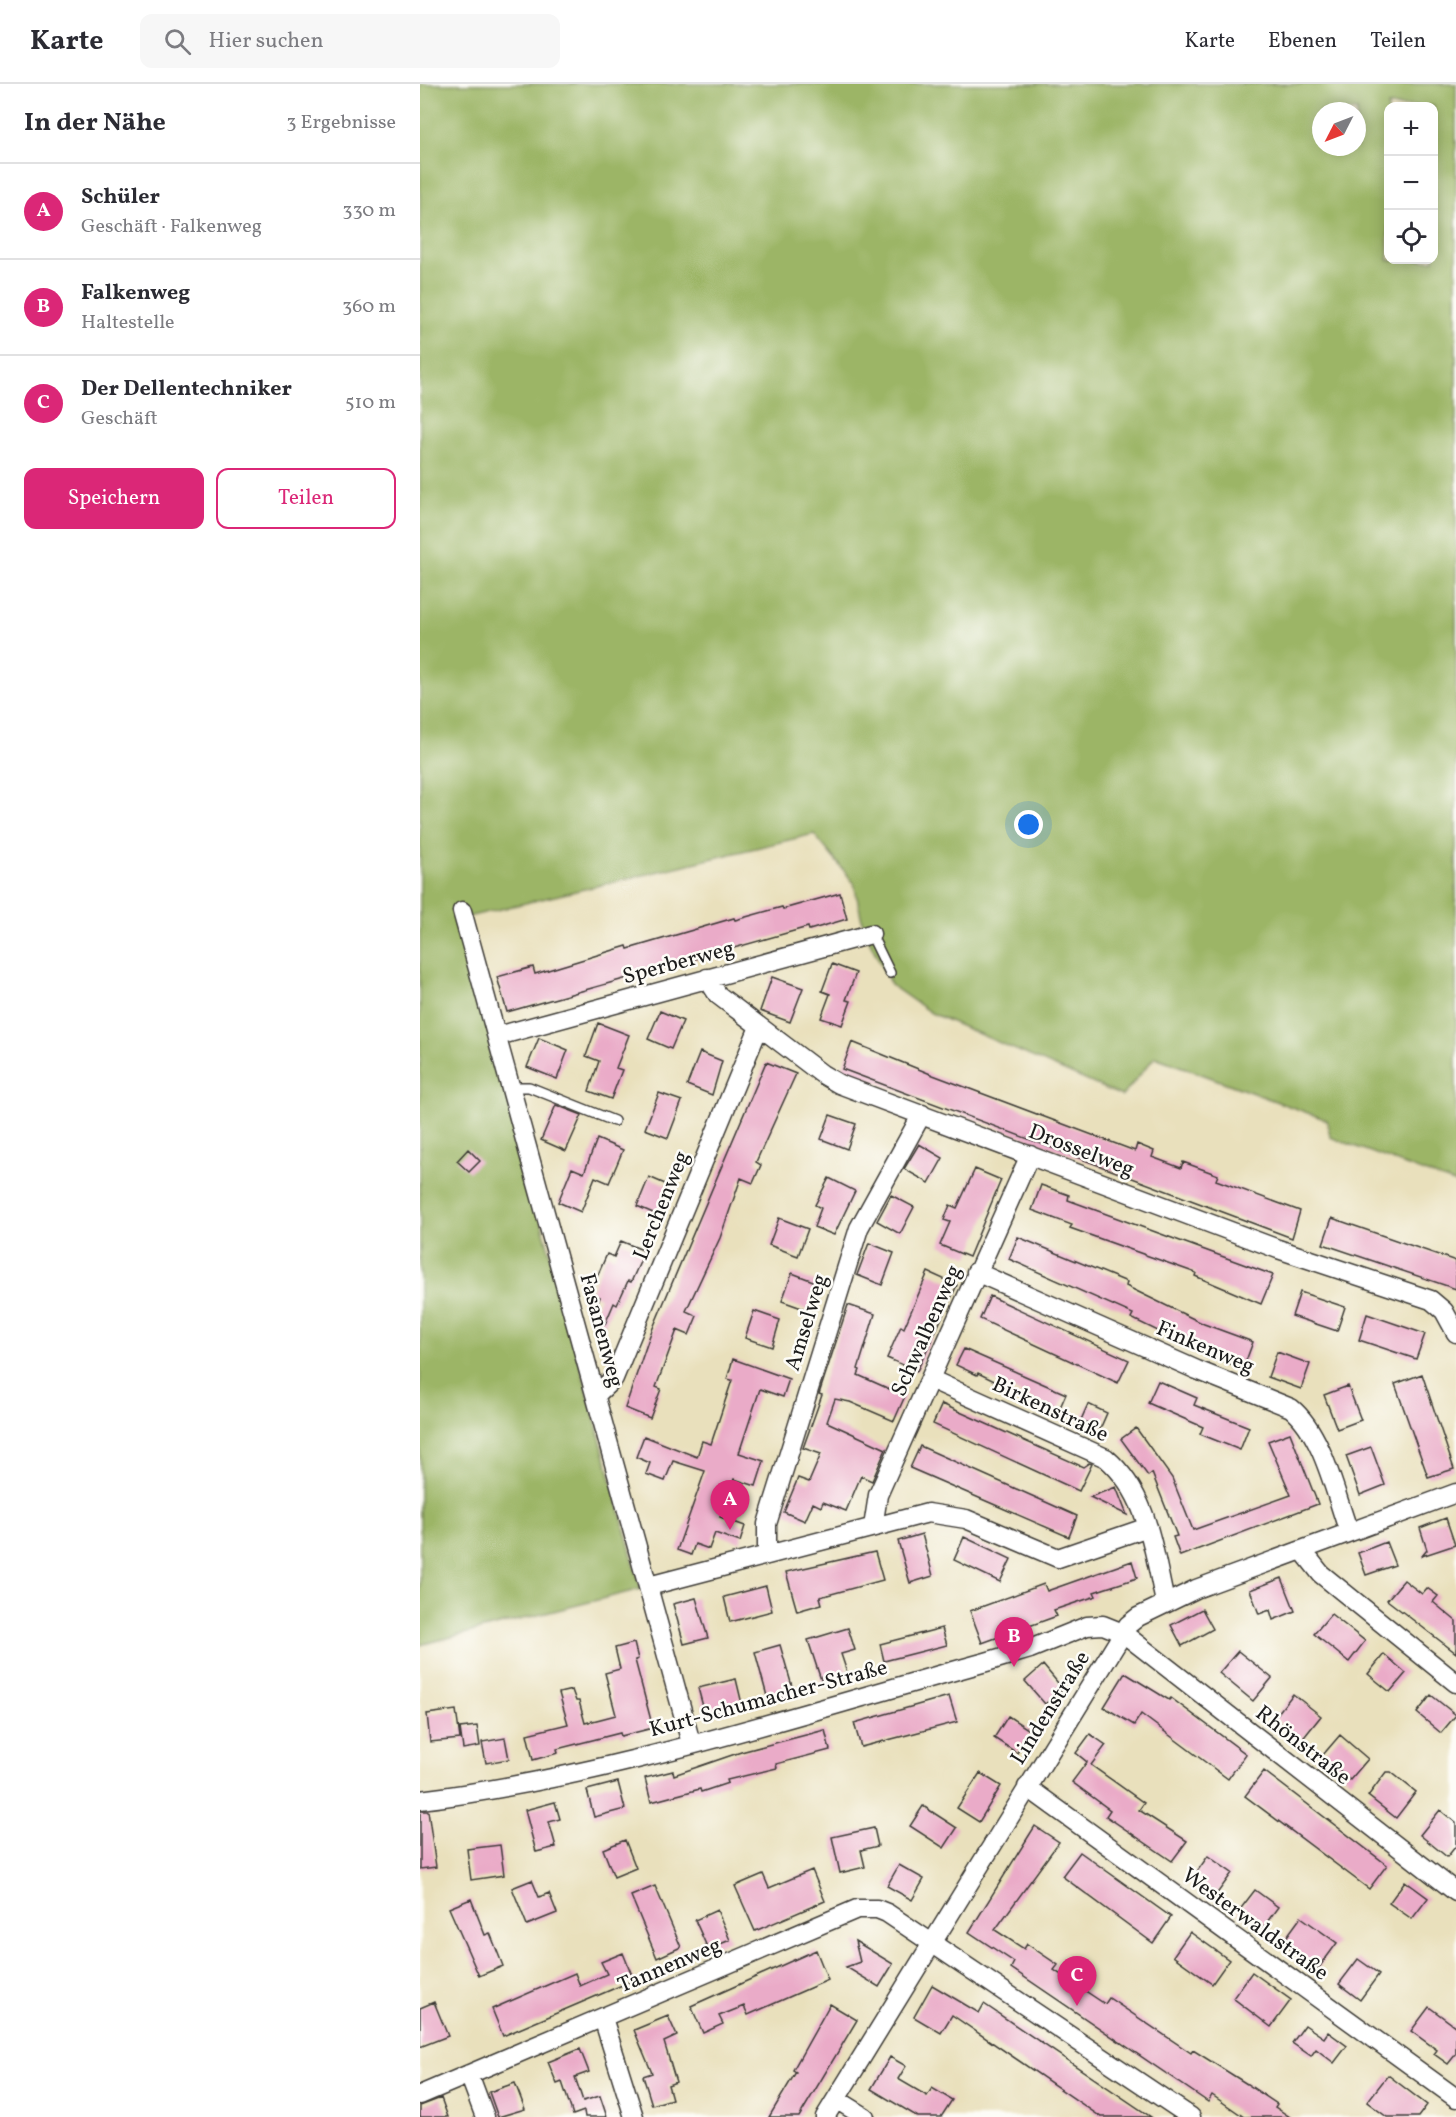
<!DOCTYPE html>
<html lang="de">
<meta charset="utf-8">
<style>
:root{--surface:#fff;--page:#f7f7f7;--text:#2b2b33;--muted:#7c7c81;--line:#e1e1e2;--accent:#db2777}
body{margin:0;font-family:Vollkorn,serif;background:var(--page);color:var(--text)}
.controls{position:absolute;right:18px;top:18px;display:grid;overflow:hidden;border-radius:12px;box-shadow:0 3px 15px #0003}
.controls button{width:54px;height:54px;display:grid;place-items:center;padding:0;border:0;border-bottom:2px solid var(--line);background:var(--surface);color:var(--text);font:30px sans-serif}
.compass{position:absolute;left:892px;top:18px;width:54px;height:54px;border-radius:50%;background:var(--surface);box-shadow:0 3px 15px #0003;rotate:228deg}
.you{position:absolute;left:609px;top:741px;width:21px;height:21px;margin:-15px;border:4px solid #fff;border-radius:50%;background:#1a73e8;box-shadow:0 0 0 9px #1a73e833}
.badge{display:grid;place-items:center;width:39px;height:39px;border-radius:50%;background:var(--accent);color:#fff;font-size:20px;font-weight:700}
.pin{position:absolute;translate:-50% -50px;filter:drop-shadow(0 2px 3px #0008)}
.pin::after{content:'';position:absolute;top:32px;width:21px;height:18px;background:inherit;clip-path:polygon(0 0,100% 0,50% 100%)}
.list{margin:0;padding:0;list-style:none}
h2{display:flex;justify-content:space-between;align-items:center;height:78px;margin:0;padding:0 24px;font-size:26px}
h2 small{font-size:20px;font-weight:400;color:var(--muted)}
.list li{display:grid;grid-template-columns:39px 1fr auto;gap:18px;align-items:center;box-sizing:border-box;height:96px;padding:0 24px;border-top:2px solid var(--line)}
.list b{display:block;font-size:22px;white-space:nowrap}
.list p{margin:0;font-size:20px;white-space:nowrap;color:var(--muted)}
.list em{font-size:20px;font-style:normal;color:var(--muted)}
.actions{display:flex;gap:12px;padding:18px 24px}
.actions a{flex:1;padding:14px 0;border:2px solid var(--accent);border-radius:12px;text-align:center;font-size:21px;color:var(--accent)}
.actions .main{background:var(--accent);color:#fff}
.icon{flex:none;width:33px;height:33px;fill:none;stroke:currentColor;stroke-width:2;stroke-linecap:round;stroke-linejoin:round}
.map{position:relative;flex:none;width:1036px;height:2033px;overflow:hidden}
header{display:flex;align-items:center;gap:36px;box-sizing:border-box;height:84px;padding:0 30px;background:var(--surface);border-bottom:2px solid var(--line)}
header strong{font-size:28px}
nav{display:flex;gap:33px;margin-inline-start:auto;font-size:21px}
.search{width:420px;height:54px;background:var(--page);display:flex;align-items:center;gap:15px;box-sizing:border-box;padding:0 21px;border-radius:12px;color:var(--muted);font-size:22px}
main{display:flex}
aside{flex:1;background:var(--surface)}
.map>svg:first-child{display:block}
.forest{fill:#9cb566;stroke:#5c6841;stroke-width:1.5;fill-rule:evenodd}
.building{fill:#eaabc8}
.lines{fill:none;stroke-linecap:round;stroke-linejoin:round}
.service-casing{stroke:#3b3934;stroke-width:12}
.minor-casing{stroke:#3b3934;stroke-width:21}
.service{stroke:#fff;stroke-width:9}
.minor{stroke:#fff;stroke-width:18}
.labels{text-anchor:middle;stroke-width:5;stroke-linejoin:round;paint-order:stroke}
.street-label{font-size:22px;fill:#1c1c1c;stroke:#fdfcf7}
</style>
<header>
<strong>Karte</strong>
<div class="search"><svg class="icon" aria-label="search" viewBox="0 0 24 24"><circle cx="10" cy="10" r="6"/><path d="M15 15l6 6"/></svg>Hier suchen</div>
<nav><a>Karte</a><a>Ebenen</a><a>Teilen</a></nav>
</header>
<main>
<aside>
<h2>In der Nähe<small>3 Ergebnisse</small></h2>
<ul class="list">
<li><span class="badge">A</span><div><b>Schüler</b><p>Geschäft · Falkenweg</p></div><em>330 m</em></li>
<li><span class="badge">B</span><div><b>Falkenweg</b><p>Haltestelle</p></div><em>360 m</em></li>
<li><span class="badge">C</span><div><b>Der Dellentechniker</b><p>Geschäft</p></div><em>510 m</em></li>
</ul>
<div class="actions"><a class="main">Speichern</a><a>Teilen</a></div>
</aside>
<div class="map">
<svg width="1036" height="2033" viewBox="0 0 1036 2033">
<rect width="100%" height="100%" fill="#fdfcf7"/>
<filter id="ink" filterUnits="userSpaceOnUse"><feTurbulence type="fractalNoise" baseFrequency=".0167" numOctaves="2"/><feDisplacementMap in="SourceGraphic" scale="12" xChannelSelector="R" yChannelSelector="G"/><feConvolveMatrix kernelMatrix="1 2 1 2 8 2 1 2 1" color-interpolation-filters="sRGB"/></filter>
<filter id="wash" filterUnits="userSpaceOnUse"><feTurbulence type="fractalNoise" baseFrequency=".008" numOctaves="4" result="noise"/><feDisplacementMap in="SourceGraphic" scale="24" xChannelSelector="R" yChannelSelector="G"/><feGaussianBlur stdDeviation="1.35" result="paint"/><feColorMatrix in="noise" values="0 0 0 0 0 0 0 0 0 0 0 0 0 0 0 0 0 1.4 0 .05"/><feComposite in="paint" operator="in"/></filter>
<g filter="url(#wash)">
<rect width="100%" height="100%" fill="#e9e0bc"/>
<path class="forest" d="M 0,0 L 1036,0 L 1036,1100 L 910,1053 L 907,1036 L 735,973 L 702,1012 L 511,929 L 471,901 L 444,846 L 434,799 L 394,750 L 39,835 L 221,1505 L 0,1561 ZM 968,22 L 1014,22 L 1014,176 L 968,176 ZM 901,27 L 937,27 L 937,63 L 901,63 Z"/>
<g id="blocks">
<path class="building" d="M 420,809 L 427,835 L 389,846 L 388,843 L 87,928 L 77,893 L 113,883 L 115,890 L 207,862 L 208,865 L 314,834 L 315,836 L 362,823 L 363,825 Z
M 412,880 L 436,889 L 426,916 L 431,917 L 422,941 L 401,934 L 410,910 L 402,907 Z
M 352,893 L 383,904 L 370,938 L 340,927 Z
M 240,927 L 263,937 L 251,965 L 228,955 Z
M 178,939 L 209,951 L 196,984 L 202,986 L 191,1015 L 169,1007 L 179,977 L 166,972 Z
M 119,954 L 148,966 L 137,995 L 107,983 Z
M 432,958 L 513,991 L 715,1067 L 717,1060 L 734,1067 L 732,1073 L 761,1084 L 763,1078 L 798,1091 L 796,1096 L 880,1127 L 872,1154 L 422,985 Z
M 280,968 L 302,977 L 292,1011 L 267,1001 Z
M 346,978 L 376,990 L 336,1078 L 341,1081 L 333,1099 L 321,1094 L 300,1154 L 266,1227 L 277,1232 L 269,1251 L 257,1246 L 236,1303 L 241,1305 L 230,1334 L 205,1324 L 230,1251 Z
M 239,1009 L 262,1017 L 248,1054 L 225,1045 Z
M 136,1021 L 162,1031 L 146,1067 L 121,1056 Z
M 410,1031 L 436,1040 L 427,1065 L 401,1055 Z
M 177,1055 L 203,1066 L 189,1099 L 175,1093 L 161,1128 L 138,1118 L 152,1084 L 164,1089 Z
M 499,1060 L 523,1074 L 509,1099 L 484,1085 Z
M 48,1065 L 60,1077 L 49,1088 L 37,1077 Z
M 555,1085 L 581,1096 L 549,1173 L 520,1161 L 530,1138 L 524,1136 L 530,1121 L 537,1124 Z
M 229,1093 L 252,1103 L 240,1132 L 217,1122 Z
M 409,1094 L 435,1107 L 414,1151 L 394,1143 L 401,1124 L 395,1121 Z
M 621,1101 L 649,1111 L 648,1116 L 853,1191 L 841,1220 L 775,1192 L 776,1189 L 650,1144 L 652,1141 L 612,1126 Z
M 471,1111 L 494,1123 L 480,1150 L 457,1137 Z
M 359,1134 L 388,1145 L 378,1172 L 349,1161 Z
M 912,1134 L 1036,1177 L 1036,1205 L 903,1160 Z
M 598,1153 L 707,1198 L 706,1202 L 784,1240 L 833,1258 L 823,1285 L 775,1265 L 711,1234 L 713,1230 L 589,1175 Z
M 201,1157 L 225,1167 L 211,1198 L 208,1197 L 197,1221 L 194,1219 L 185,1240 L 172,1235 L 180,1213 L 170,1209 L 187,1170 L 194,1173 Z
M 449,1159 L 474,1169 L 462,1201 L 437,1191 Z
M 508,1188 L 537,1201 L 497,1287 L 467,1274 L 481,1242 L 484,1244 Z
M 372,1189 L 401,1200 L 390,1227 L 362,1217 Z
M 880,1208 L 925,1223 L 917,1247 L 872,1232 Z
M 570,1212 L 709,1276 L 698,1299 L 560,1235 Z
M 428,1221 L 455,1230 L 438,1285 L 440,1286 L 438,1291 L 485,1312 L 474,1337 L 430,1318 L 415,1315 L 407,1338 L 466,1365 L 452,1397 L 441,1392 L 426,1427 L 403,1418 L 401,1423 L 393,1419 L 385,1437 L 364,1428 L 378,1394 L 389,1398 L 401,1370 L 383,1364 L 402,1311 L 399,1310 Z
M 334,1227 L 360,1236 L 352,1263 L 325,1254 Z
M 947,1230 L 1005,1250 L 996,1275 L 939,1256 Z
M 544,1265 L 646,1310 L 638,1328 L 558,1289 L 557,1291 L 536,1281 Z
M 857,1268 L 890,1280 L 881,1305 L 848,1293 Z
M 313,1275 L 369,1295 L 363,1313 L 340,1305 L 319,1369 L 344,1377 L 336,1402 L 314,1395 L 300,1433 L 325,1442 L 320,1458 L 295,1449 L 289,1465 L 275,1460 L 271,1471 L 257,1466 L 285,1387 L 253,1377 L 245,1397 L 226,1390 L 230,1379 L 216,1373 L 224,1352 L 277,1373 L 282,1357 L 291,1360 L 312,1296 L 307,1295 Z
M 1002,1290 L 1034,1385 L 1008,1393 L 975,1300 Z
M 738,1297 L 777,1314 L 774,1321 L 829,1343 L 820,1366 L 780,1350 L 783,1343 L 728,1319 Z
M 928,1302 L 941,1336 L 917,1345 L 904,1311 Z
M 522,1320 L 663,1383 L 669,1379 L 672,1380 L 659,1407 L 513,1340 Z
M 668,1320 L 687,1329 L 680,1345 L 661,1336 Z
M 716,1344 L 752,1394 L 773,1446 L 871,1411 L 848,1357 L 870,1349 L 898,1420 L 760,1472 L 753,1453 L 757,1452 L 732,1389 L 728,1392 L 701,1355 Z
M 500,1362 L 657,1432 L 649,1453 L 490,1384 Z
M 951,1363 L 965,1401 L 940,1411 L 926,1372 Z
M 696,1403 L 707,1431 L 670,1413 Z
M 1026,1434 L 1035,1461 L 1002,1472 L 1007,1466 L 1000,1444 Z
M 502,1450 L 513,1492 L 490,1499 L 478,1457 Z
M 544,1453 L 591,1475 L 580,1498 L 534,1476 Z
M 966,1458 L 975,1481 L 946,1491 L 938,1469 Z
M 455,1468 L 463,1496 L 400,1513 L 402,1520 L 377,1527 L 366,1488 Z
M 712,1477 L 717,1494 L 674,1508 L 676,1512 L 634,1526 L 637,1532 L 562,1559 L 550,1527 L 624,1500 L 627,1507 Z
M 862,1494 L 875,1527 L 853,1536 L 850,1526 L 839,1530 L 830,1506 Z
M 984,1496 L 1002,1510 L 1007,1504 L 1018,1512 L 1013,1518 L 1036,1537 L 1036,1569 L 967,1516 Z
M 346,1502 L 352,1527 L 310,1538 L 304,1513 Z
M 276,1514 L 288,1554 L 264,1560 L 253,1520 Z
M 782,1525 L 793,1545 L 762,1562 L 751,1541 Z
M 911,1530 L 945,1557 L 929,1578 L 894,1550 Z
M 428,1544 L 435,1566 L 421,1570 L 428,1591 L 402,1599 L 388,1556 Z
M 522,1544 L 527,1561 L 464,1577 L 460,1560 Z
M 214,1559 L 218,1575 L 215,1576 L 233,1644 L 201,1652 L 200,1649 L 137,1665 L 138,1669 L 113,1676 L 107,1650 L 148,1640 L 139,1609 L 152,1606 L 156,1617 L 159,1617 L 165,1639 L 196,1631 L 185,1589 L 200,1585 L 195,1564 Z
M 360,1561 L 374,1609 L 348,1616 L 335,1568 Z
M 818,1567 L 852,1594 L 833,1617 L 799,1589 Z
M 964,1570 L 986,1589 L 970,1608 L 948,1590 Z
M 623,1581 L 643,1605 L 625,1620 L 605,1597 Z
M 705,1589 L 749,1616 L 751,1614 L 826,1670 L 808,1695 L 721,1630 L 714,1641 L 684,1623 Z
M 316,1595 L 322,1620 L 285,1630 L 278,1604 Z
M 873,1610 L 901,1632 L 881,1657 L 854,1634 Z
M 1011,1611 L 1036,1631 L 1021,1649 L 997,1629 Z
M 529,1612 L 537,1638 L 441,1663 L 434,1639 Z
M 36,1626 L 40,1655 L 10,1658 L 7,1630 Z
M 588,1632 L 611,1647 L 597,1669 L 574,1654 Z
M 57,1642 L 60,1662 L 43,1665 L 40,1644 Z
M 405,1646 L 410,1666 L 356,1680 L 357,1684 L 307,1696 L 308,1699 L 281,1708 L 280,1705 L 231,1718 L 225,1694 L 253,1687 L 254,1691 L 321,1668 Z
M 670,1650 L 686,1661 L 671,1681 L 724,1719 L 719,1726 L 767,1757 L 752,1777 L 686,1732 L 690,1726 L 652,1698 L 667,1678 L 656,1669 Z
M 920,1651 L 948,1675 L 930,1696 L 902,1672 Z
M 85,1654 L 89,1675 L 66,1679 L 62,1658 Z
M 844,1687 L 967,1781 L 949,1805 L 825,1712 Z
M 966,1688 L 971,1688 L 996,1708 L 976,1734 L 948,1712 Z
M 560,1689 L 581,1702 L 559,1738 L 537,1724 Z
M 198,1698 L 205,1725 L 174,1733 L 167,1706 Z
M 135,1718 L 140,1735 L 129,1738 L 136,1763 L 116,1768 L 105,1726 Z
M 503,1722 L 537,1744 L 524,1764 L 490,1742 Z
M 1020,1726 L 1036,1739 L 1036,1762 L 1027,1773 L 1000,1751 Z
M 0,1727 L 8,1727 L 16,1783 L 0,1785 Z
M 615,1742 L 639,1758 L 575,1846 L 604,1865 L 607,1860 L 638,1881 L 634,1886 L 685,1920 L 689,1914 L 771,1969 L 773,1966 L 827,2000 L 857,2020 L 855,2023 L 870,2033 L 824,2033 L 792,2011 L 788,2018 L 591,1884 L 594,1878 L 549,1848 Z
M 454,1744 L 458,1762 L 441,1766 L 445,1783 L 420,1789 L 412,1753 Z
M 205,1756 L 216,1784 L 194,1793 L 183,1765 Z
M 80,1761 L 84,1791 L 51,1796 L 47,1765 Z
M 660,1768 L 751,1833 L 733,1859 L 642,1792 Z
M 788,1772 L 812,1789 L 796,1811 L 773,1793 Z
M 479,1781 L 504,1795 L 492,1816 L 467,1802 Z
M 392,1786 L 405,1817 L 335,1847 L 315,1802 L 343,1790 L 349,1804 Z
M 112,1796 L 119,1813 L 129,1809 L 137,1829 L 107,1841 L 92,1804 Z
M 985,1797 L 1008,1814 L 992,1835 L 969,1819 Z
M 235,1802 L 261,1863 L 237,1874 L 211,1812 Z
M 835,1806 L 858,1823 L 842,1845 L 818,1828 Z
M 51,1815 L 65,1851 L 70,1849 L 83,1882 L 59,1892 L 29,1824 Z
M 297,1826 L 310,1856 L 288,1865 L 275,1836 Z
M 881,1833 L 917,1859 L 898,1885 L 862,1859 Z
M 770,1848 L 809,1876 L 792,1900 L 753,1872 Z
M 435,1857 L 473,1880 L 459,1903 L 426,1883 L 440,1878 Z
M 396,1866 L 408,1896 L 328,1931 L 324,1922 L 299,1932 L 303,1940 L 283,1949 L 271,1922 Z
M 203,1869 L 214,1896 L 83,1952 L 72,1925 L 155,1889 L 160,1902 L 187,1890 L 181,1878 Z
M 938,1875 L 959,1890 L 940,1916 L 919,1900 Z
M 832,1888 L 871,1916 L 851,1943 L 813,1914 Z
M 512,1901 L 559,1929 L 564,1920 L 731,2033 L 681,2033 L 532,1931 L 521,1949 L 494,1933 Z
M 14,1918 L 28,1952 L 0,1963 L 0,1924 Z
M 410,1920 L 437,1936 L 379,2033 L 349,2033 L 376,1988 L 373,1986 Z
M 1009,1923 L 1036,1943 L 1036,1970 L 1028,1980 L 1014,1970 L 1017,1966 L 991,1947 Z
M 248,1932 L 257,1952 L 244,1958 L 256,1998 L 248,2001 L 252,2015 L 232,2021 L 223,1992 L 232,1989 L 214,1946 Z
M 885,1941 L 904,1954 L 908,1948 L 927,1962 L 914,1979 L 896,1965 L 891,1972 L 872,1959 Z
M 160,1965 L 169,1988 L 155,1993 L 163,2017 L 180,2012 L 187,2033 L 165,2033 L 164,2027 L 153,2031 L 142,1998 L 137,2000 L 128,1978 Z
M 470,1973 L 486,1982 L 478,1995 L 507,2012 L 512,2004 L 532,2016 L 521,2033 L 498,2033 L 451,2005 Z
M 968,1991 L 1007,2021 L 998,2033 L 967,2033 L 947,2018 Z
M 95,1999 L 105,2025 L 78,2033 L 69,2008 Z
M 21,2014 L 28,2033 L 0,2033 L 0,2022 Z"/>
</g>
</g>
<g filter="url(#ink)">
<use href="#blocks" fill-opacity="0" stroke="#3b3934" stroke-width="1.5"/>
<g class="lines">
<defs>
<path id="service" d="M 451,850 L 470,889
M 92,1003 L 109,1003 L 194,1037"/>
<path id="minor" d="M 42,827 L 271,1659
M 287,894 L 298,911 L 402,990 L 419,1000 L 858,1165 L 1011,1216 L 1024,1227 L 1036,1249
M 78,952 L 451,850
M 556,1188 L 777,1286 L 871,1324 C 903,1350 915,1410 929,1448
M 510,1295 L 686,1374 C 729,1411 733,1466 745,1518
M 176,1311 L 194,1294 L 339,943
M 453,1443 L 458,1411 L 610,1071
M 882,1466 L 901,1490 L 1036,1599
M 347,1471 L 347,1440 L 439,1144 L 502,1030
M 229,1502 L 508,1429 L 546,1435 L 638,1474 L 728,1443
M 607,1703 L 1036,2014
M 0,1716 C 191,1693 380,1629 566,1578 L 610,1565 L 667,1542 L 683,1541 L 703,1549 L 1036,1808
M 183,1934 L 214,2033
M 49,1990 L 65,2033
M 0,2011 L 437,1825 L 457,1825 L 467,1829 L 771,2033
M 416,2015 L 445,2033
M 405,2033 L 708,1541 L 718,1533 L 776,1505 L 1036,1409"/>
</defs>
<use href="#service" class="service-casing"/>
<use href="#minor" class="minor-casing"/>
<use href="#service" class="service"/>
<use href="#minor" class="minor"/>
</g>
</g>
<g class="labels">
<g class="street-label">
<text transform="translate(258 877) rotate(-15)" y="8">Sperberweg</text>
<text transform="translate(662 1065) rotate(21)" y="8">Drosselweg</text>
<text transform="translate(240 1121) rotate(-68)" y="8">Lerchenweg</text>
<text transform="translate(385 1238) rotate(-73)" y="8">Amselweg</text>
<text transform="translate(183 1246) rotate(75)" y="8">Fasanenweg</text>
<text transform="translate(505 1246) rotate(-66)" y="8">Schwalbenweg</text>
<text transform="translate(786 1262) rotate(23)" y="8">Finkenweg</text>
<text transform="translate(631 1324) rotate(25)" y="8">Birkenstraße</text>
<text transform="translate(348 1613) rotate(-15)" y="8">Kurt-Schumacher-Straße</text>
<text transform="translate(629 1623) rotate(-58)" y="8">Lindenstraße</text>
<text transform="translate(884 1660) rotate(38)" y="8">Rhönstraße</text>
<text transform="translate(836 1839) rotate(36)" y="8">Westerwaldstraße</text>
<text transform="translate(249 1880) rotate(-23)" y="8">Tannenweg</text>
</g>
</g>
</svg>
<div class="controls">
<button>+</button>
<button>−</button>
<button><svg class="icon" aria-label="locate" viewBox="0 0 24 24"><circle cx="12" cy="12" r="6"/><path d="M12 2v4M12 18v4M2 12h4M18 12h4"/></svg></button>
</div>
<svg class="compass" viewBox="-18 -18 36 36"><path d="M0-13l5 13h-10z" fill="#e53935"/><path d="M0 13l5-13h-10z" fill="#7c7c81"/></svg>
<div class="you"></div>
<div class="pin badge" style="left:310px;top:1446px">A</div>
<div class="pin badge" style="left:594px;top:1583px">B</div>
<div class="pin badge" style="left:657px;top:1922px">C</div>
</div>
</main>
